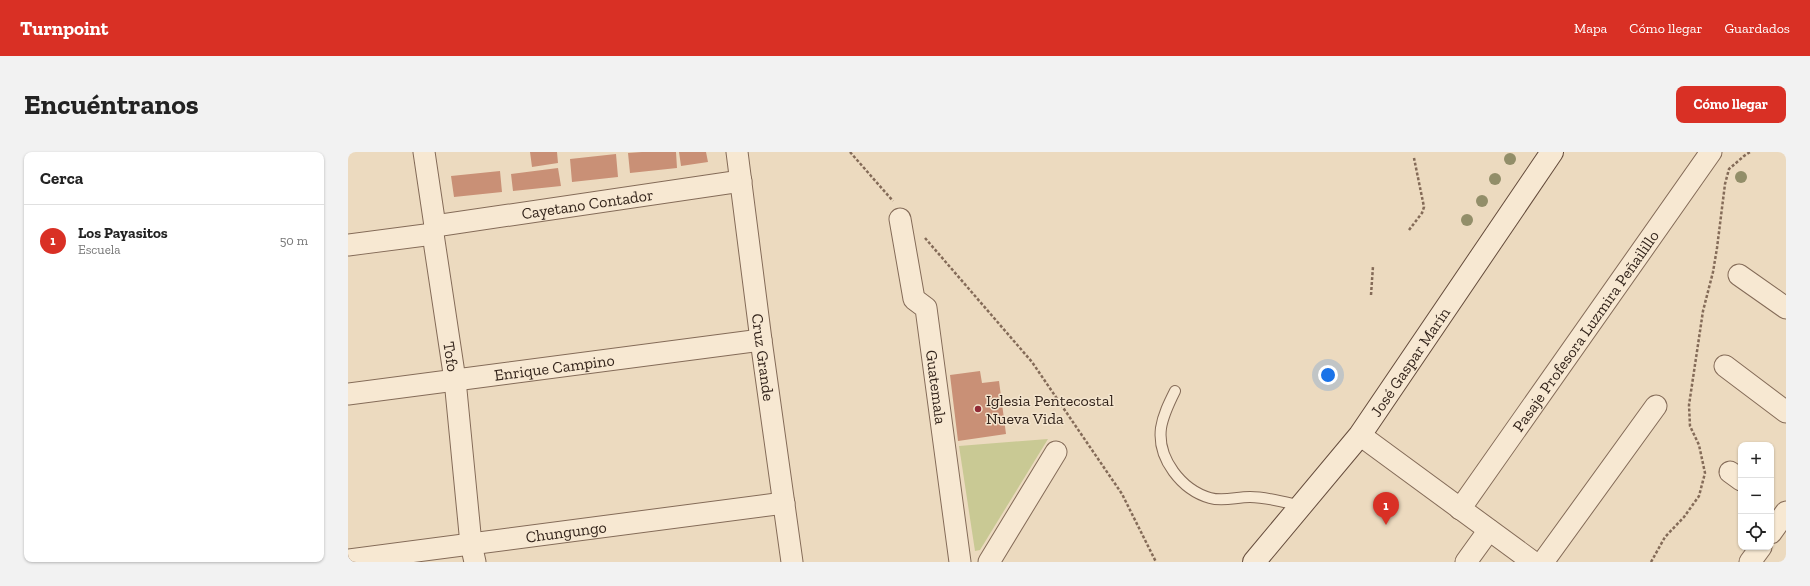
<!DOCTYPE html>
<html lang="es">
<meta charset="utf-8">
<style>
:root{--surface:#fff;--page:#f2f2f2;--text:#222;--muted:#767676;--line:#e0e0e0;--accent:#d93025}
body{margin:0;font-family:"Zilla Slab",serif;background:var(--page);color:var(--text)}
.controls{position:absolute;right:12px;bottom:12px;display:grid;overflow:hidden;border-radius:8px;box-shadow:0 1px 3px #0004}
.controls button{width:36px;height:36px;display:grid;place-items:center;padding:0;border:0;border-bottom:1px solid var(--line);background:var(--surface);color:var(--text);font:20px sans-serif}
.you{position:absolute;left:980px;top:223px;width:14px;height:14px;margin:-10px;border:3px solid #fff;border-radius:50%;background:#1a73e8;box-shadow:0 0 0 6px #1a73e833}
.badge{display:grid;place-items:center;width:26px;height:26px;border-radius:50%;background:var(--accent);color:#fff;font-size:13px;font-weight:700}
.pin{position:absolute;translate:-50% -33px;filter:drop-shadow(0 1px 2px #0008)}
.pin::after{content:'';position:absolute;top:21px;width:14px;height:12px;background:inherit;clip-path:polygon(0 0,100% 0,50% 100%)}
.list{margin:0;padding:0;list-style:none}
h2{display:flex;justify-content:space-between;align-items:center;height:52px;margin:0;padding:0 16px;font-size:17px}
h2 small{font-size:13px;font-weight:400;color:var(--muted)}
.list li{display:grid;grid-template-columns:26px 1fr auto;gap:12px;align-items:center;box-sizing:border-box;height:72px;padding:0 16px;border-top:1px solid var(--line)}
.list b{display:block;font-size:15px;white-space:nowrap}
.list p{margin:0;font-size:13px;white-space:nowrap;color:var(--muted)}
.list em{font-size:13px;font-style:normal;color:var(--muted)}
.icon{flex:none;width:22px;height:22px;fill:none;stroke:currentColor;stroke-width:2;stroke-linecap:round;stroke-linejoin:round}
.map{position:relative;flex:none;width:1438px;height:410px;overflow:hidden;border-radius:8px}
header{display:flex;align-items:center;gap:24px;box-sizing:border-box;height:56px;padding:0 20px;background:var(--accent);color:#fff}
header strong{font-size:19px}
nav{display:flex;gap:22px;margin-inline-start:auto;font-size:14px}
.intro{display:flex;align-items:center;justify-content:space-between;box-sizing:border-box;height:96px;padding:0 24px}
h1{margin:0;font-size:28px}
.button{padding:10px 18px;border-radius:8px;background:var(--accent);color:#fff;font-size:14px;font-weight:700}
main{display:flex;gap:24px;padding:0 24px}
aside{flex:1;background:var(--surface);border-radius:8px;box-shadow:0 1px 3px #0004}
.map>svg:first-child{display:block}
.green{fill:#c9c994}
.building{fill:#c99076}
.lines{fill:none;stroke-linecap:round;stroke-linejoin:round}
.lane-casing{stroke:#846b58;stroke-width:12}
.street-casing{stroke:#846b58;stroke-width:23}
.secondary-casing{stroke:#654c3c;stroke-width:24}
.path{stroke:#846b58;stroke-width:2.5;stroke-dasharray:3 2;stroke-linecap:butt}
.lane{stroke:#f7e8d2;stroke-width:10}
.street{stroke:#f7e8d2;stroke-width:21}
.secondary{stroke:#f7e8d2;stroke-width:22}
.tree{fill:#928e69}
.poi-dot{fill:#912a36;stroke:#f4e5ce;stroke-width:1.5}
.labels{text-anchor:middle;stroke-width:3;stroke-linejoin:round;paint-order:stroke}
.street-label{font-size:16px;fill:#34251c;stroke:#f4e5ce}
.poi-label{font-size:16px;fill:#34251c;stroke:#f4e5ce;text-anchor:start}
</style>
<header>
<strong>Turnpoint</strong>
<nav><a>Mapa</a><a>Cómo llegar</a><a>Guardados</a></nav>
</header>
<div class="intro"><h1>Encuéntranos</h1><a class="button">Cómo llegar</a></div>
<main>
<aside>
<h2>Cerca<small></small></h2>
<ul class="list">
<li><span class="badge">1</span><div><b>Los Payasitos</b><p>Escuela</p></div><em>50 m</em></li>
</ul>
</aside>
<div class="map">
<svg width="1438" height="410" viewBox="0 0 1438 410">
<rect width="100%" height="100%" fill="#ecdabf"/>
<path class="green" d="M 700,287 L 632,398 L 627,399 L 611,294 Z"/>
<path class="building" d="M 182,0 L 209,0 L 210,11 L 184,15 Z
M 294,0 L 328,0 L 329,16 L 282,21 L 280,1 Z
M 331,0 L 358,0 L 360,10 L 333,14 Z
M 268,2 L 270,25 L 224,30 L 222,7 Z
M 210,16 L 213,34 L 165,39 L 163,22 Z
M 152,19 L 154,40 L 106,45 L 103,24 Z
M 632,219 L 634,231 L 651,229 L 658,282 L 610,289 L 602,223 Z"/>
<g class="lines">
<defs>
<path id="lane" d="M 827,239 C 821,251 815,263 813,276 C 809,307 834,338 862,346 C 875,350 888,345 902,345 C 919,345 936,350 953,354"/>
<g id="street">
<path id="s1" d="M 76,0 L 87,74 L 85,82 L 107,228 L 123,392 L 127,410"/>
<path id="s2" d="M 389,0 L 413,188 L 444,410"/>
<path id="s3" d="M 552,67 L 566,147 L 578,156 L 612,410"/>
<path id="s4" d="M 87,74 L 393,29"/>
<path d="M 0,93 L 85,82"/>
<path d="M 1391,123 L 1438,156"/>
<path d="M 1377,214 L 1438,260"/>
<path id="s5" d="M 0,242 L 413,188"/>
<path d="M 1012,283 L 1185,410"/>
<path d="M 1382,320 L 1393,328"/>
<path id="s6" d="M 1112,357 L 1363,0"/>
<path d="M 1423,381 L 1438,360"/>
<path id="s7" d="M 0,408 L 436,351"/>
<path d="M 641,410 L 708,300"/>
<path d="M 1118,410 L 1141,378"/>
<path d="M 1195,410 L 1308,254"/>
<path d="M 1402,410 L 1413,395"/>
</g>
<g id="secondary">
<path id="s8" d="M 906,410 L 1012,283 L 1204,0"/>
</g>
</defs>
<use href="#lane" class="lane-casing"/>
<use href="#street" class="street-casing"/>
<use href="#secondary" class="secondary-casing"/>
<path class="path" d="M 502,0 L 545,49
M 1061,78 L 1074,61 L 1076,55 L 1066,6
M 577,86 L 684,210 L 774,342 L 808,410
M 1023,143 L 1025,114
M 1303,410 L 1317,385 L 1336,365 L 1351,344 L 1357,321 L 1351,293 L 1342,274 L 1341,253 L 1355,159 L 1365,120 L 1369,96 L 1377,32 L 1381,17 L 1396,4 L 1402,0"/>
<use href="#lane" class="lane"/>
<use href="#street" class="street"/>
<use href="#secondary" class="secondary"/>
</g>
<g class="tree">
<circle cx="1162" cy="7" r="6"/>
<circle cx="1393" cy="25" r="6"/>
<circle cx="1147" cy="27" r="6"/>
<circle cx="1134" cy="49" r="6"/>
<circle cx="1119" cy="68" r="6"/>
</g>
<circle class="poi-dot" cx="630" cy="257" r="4"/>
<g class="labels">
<g class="street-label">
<text dy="6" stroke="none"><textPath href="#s4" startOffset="154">Cayetano Contador</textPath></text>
<text dy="6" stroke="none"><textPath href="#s6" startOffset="218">Pasaje Profesora Luzmira Peñailillo</textPath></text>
<text dy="6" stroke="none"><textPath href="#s1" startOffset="207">Tofo</textPath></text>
<text dy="6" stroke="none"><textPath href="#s2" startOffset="207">Cruz Grande</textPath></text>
<text dy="6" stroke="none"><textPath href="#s8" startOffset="254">José Gaspar Marín</textPath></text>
<text dy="6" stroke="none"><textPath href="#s5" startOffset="208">Enrique Campino</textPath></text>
<text dy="6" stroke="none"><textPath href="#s3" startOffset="176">Guatemala</textPath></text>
<text dy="6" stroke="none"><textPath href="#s7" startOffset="220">Chungungo</textPath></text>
</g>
<g class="poi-label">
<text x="638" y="254">Iglesia Pentecostal<tspan x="638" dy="18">Nueva Vida</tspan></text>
</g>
</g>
</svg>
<div class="controls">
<button>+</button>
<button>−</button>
<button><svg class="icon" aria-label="locate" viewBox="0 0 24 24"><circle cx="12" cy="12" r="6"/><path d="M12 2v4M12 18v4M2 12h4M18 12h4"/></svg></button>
</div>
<div class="you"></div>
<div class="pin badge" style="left:1038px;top:373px">1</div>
</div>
</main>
